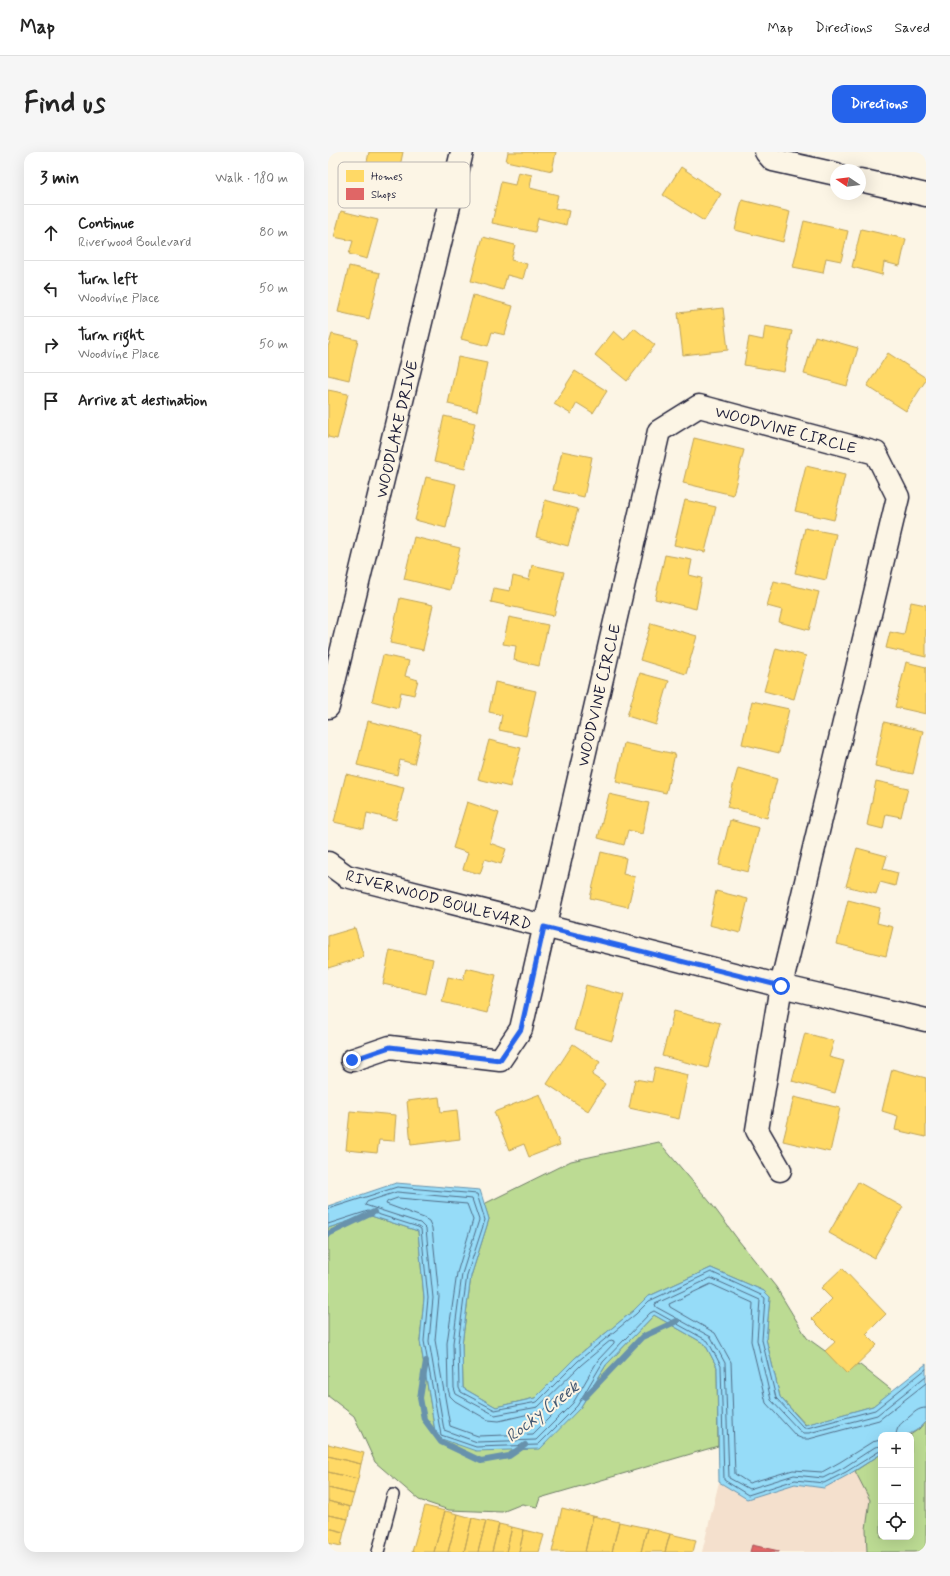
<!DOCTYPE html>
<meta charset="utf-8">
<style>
:root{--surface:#fff;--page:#f6f6f6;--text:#222;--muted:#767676;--line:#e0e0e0;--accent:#2563eb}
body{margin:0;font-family:Mynerve,sans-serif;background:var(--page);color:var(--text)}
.controls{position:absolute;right:12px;bottom:12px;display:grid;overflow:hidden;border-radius:8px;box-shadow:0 4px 16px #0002}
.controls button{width:36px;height:36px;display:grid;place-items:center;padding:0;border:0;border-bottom:1px solid var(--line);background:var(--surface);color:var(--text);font:20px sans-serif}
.compass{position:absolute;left:502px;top:12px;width:36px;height:36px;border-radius:50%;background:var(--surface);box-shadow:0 4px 16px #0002;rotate:283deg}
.stop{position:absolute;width:12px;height:12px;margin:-9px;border:3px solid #2563eb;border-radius:50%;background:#fff}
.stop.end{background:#2563eb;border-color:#fff;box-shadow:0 1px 4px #0008}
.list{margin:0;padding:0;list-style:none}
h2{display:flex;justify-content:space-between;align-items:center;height:52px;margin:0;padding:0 16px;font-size:17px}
h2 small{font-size:13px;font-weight:400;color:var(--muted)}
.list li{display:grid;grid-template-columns:26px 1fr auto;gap:12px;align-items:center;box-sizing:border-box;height:56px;padding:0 16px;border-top:1px solid var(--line)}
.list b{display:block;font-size:15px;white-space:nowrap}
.list p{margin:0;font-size:13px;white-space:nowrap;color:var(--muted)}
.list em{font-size:13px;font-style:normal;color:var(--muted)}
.icon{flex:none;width:22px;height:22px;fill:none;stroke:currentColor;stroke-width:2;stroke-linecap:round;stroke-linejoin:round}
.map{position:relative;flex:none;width:598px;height:1400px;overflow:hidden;border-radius:12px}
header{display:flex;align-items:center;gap:24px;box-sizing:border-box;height:56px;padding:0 20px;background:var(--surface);border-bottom:1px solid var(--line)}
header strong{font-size:19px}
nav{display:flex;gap:22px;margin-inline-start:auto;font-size:14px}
.intro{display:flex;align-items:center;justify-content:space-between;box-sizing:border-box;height:96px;padding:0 24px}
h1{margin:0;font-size:28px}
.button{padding:10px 18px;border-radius:12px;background:var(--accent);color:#fff;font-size:14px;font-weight:700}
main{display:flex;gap:24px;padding:0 24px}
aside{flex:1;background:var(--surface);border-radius:12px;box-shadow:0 4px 16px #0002}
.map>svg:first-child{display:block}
.built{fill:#f4e0cd}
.green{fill:#bcdb93;stroke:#6f7e67}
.water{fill:#96dcf8;stroke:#6892ac}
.homes{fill:#ffd966;stroke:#bda259}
.shops{fill:#e06666;stroke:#a75259}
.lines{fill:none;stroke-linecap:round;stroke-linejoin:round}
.shore{stroke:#506c87;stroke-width:1}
.stream{stroke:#6892ac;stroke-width:6}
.lane-casing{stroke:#22223b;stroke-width:14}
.street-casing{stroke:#22223b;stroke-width:25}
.lane{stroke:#fcf5e5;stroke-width:11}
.street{stroke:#fcf5e5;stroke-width:22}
.route{stroke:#2563eb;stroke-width:5}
.labels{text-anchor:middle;stroke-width:4;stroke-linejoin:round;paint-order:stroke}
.street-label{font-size:16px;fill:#22223b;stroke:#fcf5e5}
.water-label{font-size:17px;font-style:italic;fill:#455a74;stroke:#fcf5e5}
.key{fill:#fcf5e5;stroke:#bbb6b2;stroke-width:1}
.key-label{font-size:11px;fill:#22223b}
</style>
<header>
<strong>Map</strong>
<nav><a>Map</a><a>Directions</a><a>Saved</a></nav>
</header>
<div class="intro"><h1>Find us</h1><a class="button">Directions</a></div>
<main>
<aside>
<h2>3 min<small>Walk · 180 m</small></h2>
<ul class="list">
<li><svg class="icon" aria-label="ahead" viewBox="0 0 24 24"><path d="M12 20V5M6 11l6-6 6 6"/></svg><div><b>Continue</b><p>Riverwood Boulevard</p></div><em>80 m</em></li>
<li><svg class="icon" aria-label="left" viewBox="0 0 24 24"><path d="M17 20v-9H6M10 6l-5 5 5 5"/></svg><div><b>Turn left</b><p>Woodvine Place</p></div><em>50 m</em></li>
<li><svg class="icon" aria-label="right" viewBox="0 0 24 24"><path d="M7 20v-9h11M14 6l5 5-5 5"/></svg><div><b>Turn right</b><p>Woodvine Place</p></div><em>50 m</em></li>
<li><svg class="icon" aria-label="arrive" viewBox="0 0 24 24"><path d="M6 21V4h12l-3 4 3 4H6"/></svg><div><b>Arrive at destination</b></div></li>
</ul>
</aside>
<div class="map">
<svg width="598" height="1400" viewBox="0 0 598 1400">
<rect width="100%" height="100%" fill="#fcf5e5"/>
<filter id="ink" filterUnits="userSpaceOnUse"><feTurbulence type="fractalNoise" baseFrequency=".025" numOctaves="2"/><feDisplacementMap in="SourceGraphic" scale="8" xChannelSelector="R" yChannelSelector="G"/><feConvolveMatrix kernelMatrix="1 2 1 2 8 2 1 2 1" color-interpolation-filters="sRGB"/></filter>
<g filter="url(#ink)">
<path class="built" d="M 527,1319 L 542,1348 L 538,1377 L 539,1400 L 374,1400 L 391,1330 L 419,1347 L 467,1332 L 496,1336 Z"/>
<path class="green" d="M 331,990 L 382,1050 L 411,1089 L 448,1135 L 479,1186 L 511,1209 L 532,1213 L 565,1239 L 545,1254 L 478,1273 L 452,1245 L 438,1187 L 442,1145 L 436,1139 L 383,1116 L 319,1145 L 305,1159 L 247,1206 L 207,1246 L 168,1255 L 135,1236 L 134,1192 L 143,1124 L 161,1067 L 156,1052 L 243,1009 Z
M 40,1063 L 90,1079 L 96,1146 L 92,1189 L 108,1285 L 252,1256 L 278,1213 L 326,1163 L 377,1192 L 389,1215 L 390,1294 L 212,1346 L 209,1355 L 194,1352 L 174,1360 L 121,1358 L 91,1348 L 47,1310 L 26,1264 L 0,1244 L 0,1076 Z
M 598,1269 L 598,1400 L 539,1400 L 538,1377 L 542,1348 L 527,1319 L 553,1302 L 553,1385 L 583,1385 L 583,1283 L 582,1283 L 591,1277 Z"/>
<path class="water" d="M 68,1031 L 152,1038 L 161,1067 L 143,1124 L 134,1192 L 135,1236 L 168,1255 L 207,1246 L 247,1206 L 305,1159 L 319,1145 L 383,1116 L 436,1139 L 442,1145 L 438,1187 L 452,1245 L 477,1273 L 545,1254 L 598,1212 L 598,1269 C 582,1287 575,1283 553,1283 L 553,1302 L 520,1323 L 496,1336 L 467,1332 L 419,1347 L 391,1330 L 389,1215 L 377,1192 L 326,1163 L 278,1213 L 252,1256 L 212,1297 L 148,1299 L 108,1285 L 92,1189 L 96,1146 L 90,1079 L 40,1063 L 0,1076 L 0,1054 Z"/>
<path class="homes" d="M 41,0 L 75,0 L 66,43 L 34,35 Z
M 180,0 L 228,0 L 224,19 L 178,9 Z
M 353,15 L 393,42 L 376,69 L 335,43 Z
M 190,20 L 204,23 L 202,36 L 230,43 L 227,56 L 241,59 L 238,73 L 210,66 L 207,80 L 164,71 L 173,30 L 187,33 Z
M 414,48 L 462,60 L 455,90 L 407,78 Z
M 13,59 L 50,68 L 39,107 L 21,102 L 25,89 L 6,85 Z
M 476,69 L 520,79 L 513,109 L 498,106 L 495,121 L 465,115 Z
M 533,77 L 578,87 L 572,114 L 556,110 L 554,123 L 524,115 Z
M 155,85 L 187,93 L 183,108 L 199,112 L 195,127 L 179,123 L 175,138 L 143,129 Z
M 21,114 L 52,121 L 41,167 L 10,160 Z
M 145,143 L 185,154 L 177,183 L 164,180 L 160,194 L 133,187 Z
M 395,156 L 400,198 L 355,203 L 350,161 Z
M 437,174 L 464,179 L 456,220 L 416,213 L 421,185 L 435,188 Z
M 306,176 L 327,193 L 299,229 L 267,203 L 286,179 L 296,188 Z
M 4,182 L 30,188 L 21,228 L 0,223 L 0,195 Z
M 487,184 L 530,196 L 519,234 L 476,222 Z
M 560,201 L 598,226 L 598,228 L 578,259 L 539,234 Z
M 130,205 L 159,211 L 149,259 L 120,252 Z
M 247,219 L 279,239 L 265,261 L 249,251 L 243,262 L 226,252 Z
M 0,238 L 20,242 L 9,287 L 0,285 Z
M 116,264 L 147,271 L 137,317 L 106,310 Z
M 366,286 L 416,298 L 405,343 L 355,331 Z
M 234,299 L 264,305 L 256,345 L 225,338 Z
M 478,314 L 517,323 L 506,368 L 467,359 Z
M 98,325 L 128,332 L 118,376 L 87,368 Z
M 217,348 L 250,357 L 240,394 L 208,385 Z
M 357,348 L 388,355 L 377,400 L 346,393 Z
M 477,376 L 508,382 L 498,428 L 467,421 Z
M 86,385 L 132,396 L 122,438 L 76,427 Z
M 337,403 L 364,408 L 361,423 L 374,426 L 368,457 L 327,447 Z
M 204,413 L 236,420 L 226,464 L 163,450 L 166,436 L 182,439 L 185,424 L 201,428 Z
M 446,429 L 491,440 L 481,478 L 451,470 L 454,458 L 439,454 Z
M 72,446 L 105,453 L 95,498 L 62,491 Z
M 583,450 L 598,453 L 598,505 L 558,496 L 562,480 L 576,483 Z
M 181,465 L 220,473 L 211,514 L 186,508 L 188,494 L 175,492 Z
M 323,471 L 369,484 L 358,522 L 312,508 Z
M 448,496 L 478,504 L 466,547 L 436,539 Z
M 55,503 L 81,509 L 77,524 L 90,528 L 86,543 L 73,540 L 70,556 L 44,549 Z
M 578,510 L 598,515 L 598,562 L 567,555 Z
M 312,521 L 341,529 L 328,573 L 299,564 Z
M 167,530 L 208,539 L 198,584 L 171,578 L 174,563 L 161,560 Z
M 424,549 L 461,557 L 451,601 L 414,592 Z
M 40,569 L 93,582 L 86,612 L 72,608 L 69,623 L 29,613 Z
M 556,570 L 595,579 L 585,622 L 547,614 Z
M 161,588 L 193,596 L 182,635 L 150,627 Z
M 296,591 L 347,602 L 338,641 L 288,630 Z
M 410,616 L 449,627 L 439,666 L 399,655 Z
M 18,622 L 76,636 L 68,668 L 39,661 L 36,677 L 6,670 Z
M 548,629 L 580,636 L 573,665 L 558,662 L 555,677 L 539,673 Z
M 281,642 L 321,651 L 314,682 L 300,678 L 296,693 L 270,686 Z
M 139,650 L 171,661 L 162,691 L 178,697 L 173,712 L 157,707 L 152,722 L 135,717 L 140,701 L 125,696 Z
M 402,668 L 431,676 L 420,720 L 391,713 Z
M 529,696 L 559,704 L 555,717 L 570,721 L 567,734 L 552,730 L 548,742 L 518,734 Z
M 273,700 L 298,706 L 295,722 L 307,725 L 300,755 L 262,746 Z
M 388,739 L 420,747 L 412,781 L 381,773 Z
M 520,748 L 552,756 L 549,771 L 565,775 L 558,804 L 509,792 Z
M 27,776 L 36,805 L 0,816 L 0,784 Z
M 62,798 L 105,807 L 98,842 L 55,832 Z
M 138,816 L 168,823 L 159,861 L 114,850 L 120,825 L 135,828 Z
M 258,833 L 296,843 L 284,889 L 246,878 Z
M 346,859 L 392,871 L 380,916 L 334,904 Z
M 477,881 L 506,889 L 501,905 L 516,909 L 507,941 L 464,929 Z
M 245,892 L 272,910 L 264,923 L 277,932 L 260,959 L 219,932 Z
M 327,915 L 360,923 L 351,967 L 301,956 L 307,927 L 324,930 Z
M 564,917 L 598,926 L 598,985 L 567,978 L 570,964 L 554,959 Z
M 212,942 L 232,993 L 201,1005 L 196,992 L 181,998 L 166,960 Z
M 111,945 L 113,960 L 129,958 L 132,987 L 83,993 L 79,949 Z
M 466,945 L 512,956 L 502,1000 L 455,989 Z
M 22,959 L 68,963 L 66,989 L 51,988 L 49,1001 L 18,998 Z
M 530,1030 L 575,1055 L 546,1106 L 501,1081 Z
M 514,1116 L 558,1162 L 538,1182 L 549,1193 L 519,1222 L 497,1199 L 507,1190 L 484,1167 L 504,1147 L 493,1136 Z
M 0,1292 L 36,1301 L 33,1312 L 0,1304 Z
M 0,1304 L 33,1312 L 30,1327 L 0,1320 Z
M 0,1320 L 30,1327 L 26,1342 L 0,1336 Z
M 0,1336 L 26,1342 L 22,1355 L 0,1349 Z
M 0,1349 L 22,1355 L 20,1367 L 0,1363 Z
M 97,1354 L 117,1359 L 106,1400 L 84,1400 Z
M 234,1356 L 265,1364 L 257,1400 L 224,1400 Z
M 117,1359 L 130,1362 L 120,1400 L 106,1400 Z
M 130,1362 L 144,1366 L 136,1400 L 120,1400 Z
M 0,1363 L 20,1367 L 16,1380 L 0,1376 Z
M 265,1364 L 291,1370 L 284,1400 L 257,1400 Z
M 144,1366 L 158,1369 L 150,1400 L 136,1400 Z
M 158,1369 L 171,1372 L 164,1400 L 150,1400 Z
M 291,1370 L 319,1376 L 313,1400 L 284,1400 Z
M 171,1372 L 184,1375 L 178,1400 L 164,1400 Z
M 184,1375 L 196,1378 L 191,1400 L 178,1400 Z
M 0,1376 L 16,1380 L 13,1394 L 0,1391 Z
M 319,1376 L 342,1382 L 337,1400 L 313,1400 Z
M 196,1378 L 216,1383 L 211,1400 L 191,1400 Z
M 342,1382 L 368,1388 L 365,1400 L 337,1400 Z"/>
<path class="shops" d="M 424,1393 L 451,1399 L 451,1400 L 422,1400 Z"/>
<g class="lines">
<path class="shore" d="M 69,1040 L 144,1047 L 151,1068 L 134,1122 L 125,1191 L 126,1236 L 128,1242 L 167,1263 L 210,1255 L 253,1213 L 283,1188 L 286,1189 L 286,1191 L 270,1208 L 245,1251 L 208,1288 L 149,1290 L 116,1278 L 101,1189 L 105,1146 L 98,1077 L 92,1071 L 37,1053 L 39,1050 Z
M 70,1046 L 139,1052 L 145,1068 L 129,1121 L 119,1191 L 120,1237 L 122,1244 L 127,1249 L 160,1268 L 171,1269 L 214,1259 L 247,1227 L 250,1228 L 240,1247 L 205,1282 L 150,1284 L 122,1274 L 107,1188 L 111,1145 L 104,1076 L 101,1069 L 96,1066 L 58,1052 L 59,1050 Z
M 0,1057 L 69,1035 L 149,1042 L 157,1068 L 139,1123 L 130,1192 L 131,1236 L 133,1240 L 167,1258 L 209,1250 L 250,1209 L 308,1162 L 321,1149 L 383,1120 L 433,1143 L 437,1146 L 434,1188 L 448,1246 L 476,1276 L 479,1276 L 547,1258 L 598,1217
M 0,1072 L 40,1059 L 90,1075 L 93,1077 L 100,1146 L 96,1189 L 113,1283 L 148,1295 L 210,1293 L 249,1254 L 275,1210 L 322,1161 L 326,1159 L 380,1189 L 393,1214 L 396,1328 L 420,1343 L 467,1328 L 496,1331 L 518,1320 L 550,1300 L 553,1299
M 568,1283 C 569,1273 574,1271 581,1265 C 587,1260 590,1256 598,1256
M 553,1288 L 544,1290 L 512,1310 L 494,1320 L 465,1318 L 421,1331 L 407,1322 L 403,1210 L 387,1181 L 342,1155 L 341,1152 L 383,1132 L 425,1151 L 423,1189 L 438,1251 L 468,1284 L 475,1287 L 481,1287 L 551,1268 L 598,1231
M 553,1294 L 547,1295 L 515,1316 L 495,1326 L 466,1323 L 421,1337 L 401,1326 L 397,1211 L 383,1185 L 328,1155 L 327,1152 L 383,1126 L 432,1148 L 429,1188 L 443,1248 L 471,1278 L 475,1281 L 481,1281 L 549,1263 L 598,1224"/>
<path class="stream" d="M 0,1082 L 46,1060
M 98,1209 L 92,1246 L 96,1267 L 113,1290 L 153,1309 L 181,1304 L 197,1293
M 257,1245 L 314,1185 L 349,1169"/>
<defs>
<path id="lane" d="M 50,1400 L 65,1343"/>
<path id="street" d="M 438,0 L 445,8 L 508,22
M 532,28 L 598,43
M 0,555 L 134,0
M 0,711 L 18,724 L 453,834 L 598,868
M 24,908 L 62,895 L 172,908 L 193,877 L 331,279 L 371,254 L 548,301 L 570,345 L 453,834 L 429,978 L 452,1018"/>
</defs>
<use href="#lane" class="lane-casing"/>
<use href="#street" class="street-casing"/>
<use href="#lane" class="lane"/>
<use href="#street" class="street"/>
</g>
</g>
<g class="lines" filter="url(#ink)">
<path class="route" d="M 24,908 L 62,895 L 172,908 L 193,877 L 216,775 L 453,834"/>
</g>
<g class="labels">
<g class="street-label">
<text transform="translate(68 277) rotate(-77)" y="6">WOODLAKE DRIVE</text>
<text transform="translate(458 277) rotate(15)" y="6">WOODVINE CIRCLE</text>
<text transform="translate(270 543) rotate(-77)" y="6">WOODVINE CIRCLE</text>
<text transform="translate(111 747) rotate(15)" y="6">RIVERWOOD BOULEVARD</text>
</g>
<g class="water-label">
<text transform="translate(214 1259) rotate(-38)" y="6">Rocky Creek</text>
</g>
</g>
<rect x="10" y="10" width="132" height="46" rx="6" class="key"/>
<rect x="18" y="18" width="18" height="12" fill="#ffd966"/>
<rect x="18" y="36" width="18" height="12" fill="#e06666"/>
<g class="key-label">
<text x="43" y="28">Homes</text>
<text x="43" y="46">Shops</text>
</g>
</svg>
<div class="controls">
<button>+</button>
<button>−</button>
<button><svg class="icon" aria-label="locate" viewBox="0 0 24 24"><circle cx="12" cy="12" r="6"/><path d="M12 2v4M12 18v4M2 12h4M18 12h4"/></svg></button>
</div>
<svg class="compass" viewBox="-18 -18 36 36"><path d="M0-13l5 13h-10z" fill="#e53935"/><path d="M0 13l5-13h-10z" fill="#767676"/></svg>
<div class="stop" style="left:453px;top:834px"></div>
<div class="stop end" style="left:24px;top:908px"></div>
</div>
</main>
